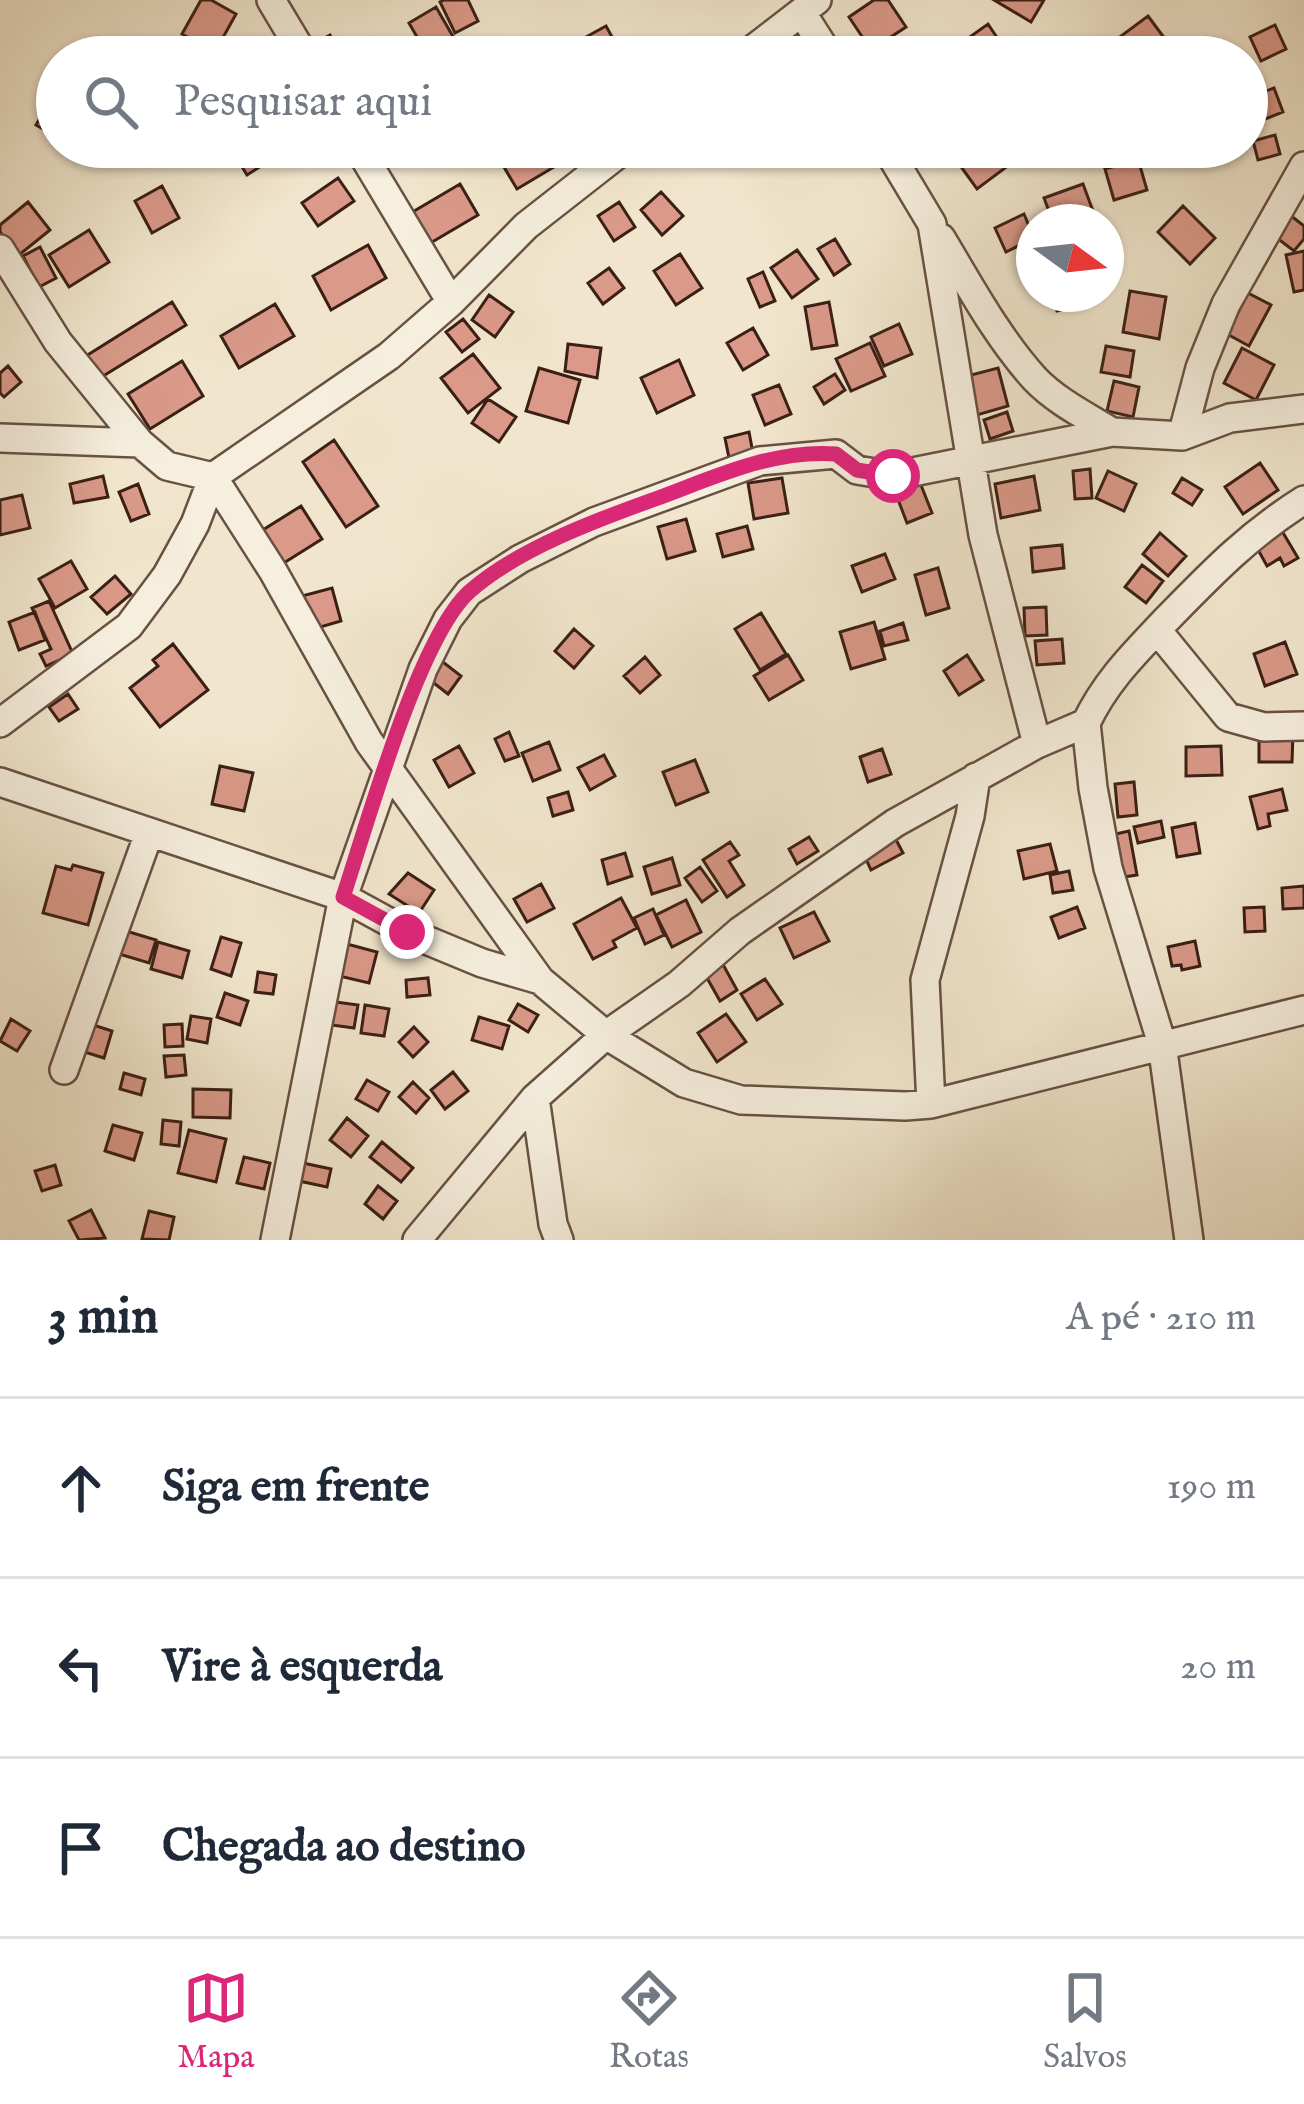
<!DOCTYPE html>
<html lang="pt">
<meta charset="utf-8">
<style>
:root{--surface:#fff;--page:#f6f6f7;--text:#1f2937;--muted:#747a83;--line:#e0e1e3;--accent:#db2777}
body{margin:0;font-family:"IM FELL English",serif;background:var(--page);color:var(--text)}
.compass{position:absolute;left:1016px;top:204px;width:108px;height:108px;border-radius:50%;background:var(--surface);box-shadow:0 3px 9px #0004;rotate:105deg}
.stop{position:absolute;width:36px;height:36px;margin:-27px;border:9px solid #db2777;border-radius:50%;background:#fff}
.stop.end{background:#db2777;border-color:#fff;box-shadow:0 3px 12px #0008}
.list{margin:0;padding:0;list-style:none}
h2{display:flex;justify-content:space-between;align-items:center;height:156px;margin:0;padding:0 48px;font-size:51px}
h2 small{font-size:39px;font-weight:400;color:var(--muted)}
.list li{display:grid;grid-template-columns:78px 1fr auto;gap:36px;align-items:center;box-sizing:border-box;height:180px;padding:0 48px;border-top:3px solid var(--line)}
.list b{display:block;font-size:45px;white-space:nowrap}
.list em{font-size:39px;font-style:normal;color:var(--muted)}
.icon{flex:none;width:66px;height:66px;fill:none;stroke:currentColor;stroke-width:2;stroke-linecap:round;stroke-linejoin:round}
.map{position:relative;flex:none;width:1304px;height:1240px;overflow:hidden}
.search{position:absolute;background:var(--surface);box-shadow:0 3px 9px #0004;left:36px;right:36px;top:36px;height:132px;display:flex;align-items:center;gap:30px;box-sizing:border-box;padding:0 42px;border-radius:66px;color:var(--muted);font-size:45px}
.sheet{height:696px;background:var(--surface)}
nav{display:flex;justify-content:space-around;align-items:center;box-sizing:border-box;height:168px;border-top:3px solid var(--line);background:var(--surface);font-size:33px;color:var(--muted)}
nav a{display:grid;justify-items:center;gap:6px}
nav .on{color:var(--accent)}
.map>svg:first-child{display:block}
.building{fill:#da9989;stroke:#3b1f15;stroke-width:3}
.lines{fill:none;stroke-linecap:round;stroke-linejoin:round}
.minor-casing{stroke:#685143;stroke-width:32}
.minor{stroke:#f6efde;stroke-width:27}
.route{stroke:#db2777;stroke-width:15}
</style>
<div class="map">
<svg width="1304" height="1240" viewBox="0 0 1304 1240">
<rect width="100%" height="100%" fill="#f1e6cd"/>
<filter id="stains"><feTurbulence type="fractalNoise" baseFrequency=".00167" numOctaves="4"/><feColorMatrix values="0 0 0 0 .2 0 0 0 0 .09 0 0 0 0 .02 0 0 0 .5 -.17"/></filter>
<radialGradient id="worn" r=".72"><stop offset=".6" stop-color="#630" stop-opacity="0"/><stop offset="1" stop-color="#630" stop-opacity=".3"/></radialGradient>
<path class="building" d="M 201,0 L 211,0 L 236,14 L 215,52 L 182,34 Z
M 444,0 L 468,0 L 478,21 L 455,33 L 440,2 Z
M 874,0 L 888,0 L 906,27 L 871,50 L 849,17 Z
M 994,0 L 1044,0 L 1031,22 Z
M 436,7 L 455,40 L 428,56 L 409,23 Z
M 1148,16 L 1171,47 L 1157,57 L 1118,57 L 1109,45 Z
M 988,24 L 1010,57 L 958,57 L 953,49 Z
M 1275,25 L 1286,49 L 1261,61 L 1250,37 Z
M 606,26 L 623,57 L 571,57 L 566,48 Z
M 330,35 L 342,57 L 314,57 L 308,47 Z
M 1274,88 L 1283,112 L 1255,123 L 1247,98 Z
M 55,94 L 57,95 L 57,137 L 36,125 Z
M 1275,135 L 1280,154 L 1258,160 L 1253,141 Z
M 230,147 L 291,147 L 247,175 Z
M 515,147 L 563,147 L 569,158 L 517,189 L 498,157 Z
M 967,147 L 996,147 L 1009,165 L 977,189 L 954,157 Z
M 1138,159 L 1147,190 L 1114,200 L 1105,169 Z
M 338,178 L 354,201 L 318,226 L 302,203 Z
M 460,184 L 478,215 L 422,248 L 404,217 Z
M 1083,184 L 1093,211 L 1053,222 L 1044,198 Z
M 162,186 L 179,218 L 152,233 L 135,201 Z
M 661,192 L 683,216 L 662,235 L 641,210 Z
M 28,202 L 50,230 L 19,255 L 0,232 L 0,225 Z
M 619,202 L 635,227 L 614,241 L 598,216 Z
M 1183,206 L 1215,238 L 1190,264 L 1158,232 Z
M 1024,214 L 1034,238 L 1006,252 L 995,228 Z
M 1290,215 L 1304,226 L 1304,239 L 1294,251 L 1273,235 Z
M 89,230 L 109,262 L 69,287 L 49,255 Z
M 835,239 L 850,264 L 834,275 L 818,249 Z
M 368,245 L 386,278 L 331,310 L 313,276 Z
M 40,247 L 56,278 L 39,287 L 23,256 Z
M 797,250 L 818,279 L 792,298 L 771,268 Z
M 1304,251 L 1304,290 L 1294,292 L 1286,255 Z
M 680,254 L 702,288 L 676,305 L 654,271 Z
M 609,268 L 624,288 L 603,304 L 588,283 Z
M 763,272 L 775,301 L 760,307 L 748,279 Z
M 1130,291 L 1166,297 L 1159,339 L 1123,332 Z
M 1248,293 L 1271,305 L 1249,346 L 1227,334 Z
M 1052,294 L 1092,294 L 1094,302 L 1057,311 Z
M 489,295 L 513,312 L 495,337 L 472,320 Z
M 172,302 L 186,325 L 100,378 L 86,356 Z
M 829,302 L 837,345 L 812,349 L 805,307 Z
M 275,304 L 294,336 L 239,368 L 221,336 Z
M 463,319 L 479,339 L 462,352 L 446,332 Z
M 899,324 L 912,354 L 884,366 L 871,337 Z
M 753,328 L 768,355 L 743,370 L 727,343 Z
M 870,343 L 885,376 L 851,391 L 836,359 Z
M 568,344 L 601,348 L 597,378 L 565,371 Z
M 1106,346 L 1134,351 L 1130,377 L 1101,372 Z
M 1242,348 L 1274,365 L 1256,400 L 1224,383 Z
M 473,354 L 500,388 L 468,413 L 441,378 Z
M 679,360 L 694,395 L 657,413 L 641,378 Z
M 182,361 L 203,396 L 150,429 L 128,394 Z
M 8,366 L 21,382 L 4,397 L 0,393 L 0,373 Z
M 539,368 L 580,380 L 568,423 L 526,411 Z
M 998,368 L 1008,406 L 977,415 L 967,376 Z
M 835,374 L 845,390 L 824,404 L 814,387 Z
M 1114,381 L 1139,387 L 1133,417 L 1107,411 Z
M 779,385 L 791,414 L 765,425 L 753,395 Z
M 488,399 L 516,417 L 499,442 L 472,423 Z
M 1007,412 L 1013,431 L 990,439 L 984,420 Z
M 749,432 L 753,453 L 729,458 L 725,438 Z
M 334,440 L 378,506 L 346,527 L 303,462 Z
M 1260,463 L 1278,490 L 1243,514 L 1225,487 Z
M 1090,469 L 1092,498 L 1075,499 L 1073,471 Z
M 1108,471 L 1136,484 L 1124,511 L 1096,498 Z
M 103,476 L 108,497 L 74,503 L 70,484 Z
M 1034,476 L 1040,510 L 1001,518 L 995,484 Z
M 782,478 L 788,513 L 754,519 L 748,483 Z
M 1182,478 L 1202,490 L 1192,505 L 1173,493 Z
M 919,480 L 932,513 L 907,523 L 894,489 Z
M 138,484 L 149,514 L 131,521 L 119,492 Z
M 22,495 L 30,528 L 0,535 L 0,500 Z
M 301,506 L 322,539 L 279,566 L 258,533 Z
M 686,519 L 695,551 L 667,559 L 658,527 Z
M 747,526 L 753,549 L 723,557 L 717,534 Z
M 1282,531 L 1298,558 L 1284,566 L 1280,558 L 1267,566 L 1256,546 Z
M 1160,533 L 1186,556 L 1168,576 L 1143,554 Z
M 1062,545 L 1064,568 L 1033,572 L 1031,548 Z
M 885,554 L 895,579 L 862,592 L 852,566 Z
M 71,561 L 87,589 L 55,608 L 39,579 Z
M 1142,565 L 1163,581 L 1146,603 L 1125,587 Z
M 938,568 L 949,608 L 926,615 L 915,575 Z
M 115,576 L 131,594 L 107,614 L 91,597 Z
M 332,588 L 341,621 L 307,631 L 298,597 Z
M 49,601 L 73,654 L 46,666 L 40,654 L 51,649 L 32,608 Z
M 1046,607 L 1047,635 L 1025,636 L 1024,608 Z
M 35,612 L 45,640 L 19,650 L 9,622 Z
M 761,613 L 786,654 L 760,670 L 735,629 Z
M 874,622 L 885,659 L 851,669 L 840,632 Z
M 903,623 L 908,640 L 884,646 L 880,631 Z
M 574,629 L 593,646 L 574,668 L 555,651 Z
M 1062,639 L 1064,663 L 1037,665 L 1035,641 Z
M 1285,642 L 1297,674 L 1265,686 L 1254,654 Z
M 173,644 L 208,690 L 160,727 L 130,688 L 158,666 L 153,660 Z
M 788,655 L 803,680 L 769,700 L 754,676 Z
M 967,655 L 983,680 L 959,695 L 944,671 Z
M 645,657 L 660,675 L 640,693 L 624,676 Z
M 439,659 L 461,676 L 448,694 L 426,677 Z
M 68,694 L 78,709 L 59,721 L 49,707 Z
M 509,732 L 519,756 L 505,761 L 495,739 Z
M 1259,732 L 1293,733 L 1292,762 L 1259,762 Z
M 549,742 L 560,770 L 533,781 L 522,753 Z
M 459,746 L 474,773 L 449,787 L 434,760 Z
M 1221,746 L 1222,775 L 1186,776 L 1186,747 Z
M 882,749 L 891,774 L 868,782 L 860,757 Z
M 604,755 L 615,776 L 590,790 L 578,768 Z
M 695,760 L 708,792 L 676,805 L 663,772 Z
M 220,766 L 253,773 L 244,811 L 212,804 Z
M 1134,782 L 1137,815 L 1118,817 L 1115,784 Z
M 1282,789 L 1287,810 L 1268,814 L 1270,826 L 1258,829 L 1250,797 Z
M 568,792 L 573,810 L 553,816 L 548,798 Z
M 1161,821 L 1164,837 L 1138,843 L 1134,827 Z
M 1195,823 L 1200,853 L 1177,857 L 1172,828 Z
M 1129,831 L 1137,875 L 1124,877 L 1116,834 Z
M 893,834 L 903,853 L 871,870 L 862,851 Z
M 809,837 L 818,851 L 797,864 L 789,849 Z
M 730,842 L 739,855 L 729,861 L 744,885 L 727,897 L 703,860 Z
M 1050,844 L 1057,871 L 1024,879 L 1018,851 Z
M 625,853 L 632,876 L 608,884 L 602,860 Z
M 672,858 L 680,885 L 652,894 L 644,867 Z
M 73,865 L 103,873 L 88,925 L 43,913 L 56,866 L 71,870 Z
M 700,867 L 717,891 L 702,902 L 685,878 Z
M 1069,871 L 1073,890 L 1053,893 L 1050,875 Z
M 408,873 L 434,890 L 419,913 L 389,894 Z
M 541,884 L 554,908 L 527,922 L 514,899 Z
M 1304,886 L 1304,908 L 1283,909 L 1282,888 Z
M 621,898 L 637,928 L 613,941 L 616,947 L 593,959 L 574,924 Z
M 686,900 L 701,932 L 672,947 L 656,915 Z
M 1077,907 L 1085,928 L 1059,938 L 1051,917 Z
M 1264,907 L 1265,931 L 1245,932 L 1244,908 Z
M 653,909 L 664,935 L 645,944 L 634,918 Z
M 814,912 L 829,941 L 794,958 L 780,928 Z
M 126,931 L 156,940 L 149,963 L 119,954 Z
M 221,937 L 241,943 L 231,976 L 211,969 Z
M 1195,941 L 1200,966 L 1182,970 L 1181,965 L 1172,966 L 1168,947 Z
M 158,942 L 189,951 L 182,978 L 151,969 Z
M 347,944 L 377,952 L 369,983 L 339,976 Z
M 720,959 L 737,990 L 720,1001 L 702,969 Z
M 258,972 L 276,975 L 273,994 L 255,992 Z
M 428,978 L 430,995 L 407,997 L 406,980 Z
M 765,979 L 782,1004 L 757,1020 L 741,994 Z
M 225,993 L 248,1001 L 240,1025 L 217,1017 Z
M 336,1002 L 358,1005 L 354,1028 L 332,1025 Z
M 518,1004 L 538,1015 L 528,1032 L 509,1020 Z
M 365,1005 L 389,1009 L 384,1036 L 361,1033 Z
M 726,1014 L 746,1042 L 717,1062 L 698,1033 Z
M 191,1016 L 211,1019 L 207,1043 L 187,1039 Z
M 479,1017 L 509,1026 L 502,1049 L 472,1040 Z
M 11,1019 L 30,1031 L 17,1051 L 0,1041 Z
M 84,1022 L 112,1031 L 104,1058 L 75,1049 Z
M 182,1024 L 183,1046 L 165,1047 L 164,1025 Z
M 414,1027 L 428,1042 L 413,1057 L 399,1042 Z
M 184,1055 L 186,1075 L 166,1077 L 164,1056 Z
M 453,1072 L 468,1091 L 445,1109 L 431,1090 Z
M 124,1073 L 145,1079 L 141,1095 L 120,1089 Z
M 367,1080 L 389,1092 L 378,1111 L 356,1099 Z
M 413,1082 L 429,1098 L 416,1113 L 399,1097 Z
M 193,1089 L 231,1090 L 230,1118 L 193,1117 Z
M 347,1118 L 368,1136 L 351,1157 L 330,1140 Z
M 163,1120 L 181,1122 L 179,1146 L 161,1144 Z
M 113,1125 L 142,1133 L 134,1160 L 105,1151 Z
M 189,1130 L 226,1139 L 216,1182 L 178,1173 Z
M 382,1142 L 413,1168 L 401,1182 L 370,1157 Z
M 244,1157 L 270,1163 L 264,1189 L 237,1183 Z
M 303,1163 L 331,1169 L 327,1187 L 299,1181 Z
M 55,1165 L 61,1185 L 42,1191 L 35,1171 Z
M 378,1186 L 397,1201 L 383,1219 L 365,1204 Z
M 91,1210 L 105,1238 L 79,1240 L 69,1221 Z
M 149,1211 L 174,1217 L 169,1240 L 142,1239 Z"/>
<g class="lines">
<defs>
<path id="minor" d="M 271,0 L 305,57
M 802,13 L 830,57
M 743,57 L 817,0
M 358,147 L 451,302
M 886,147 L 932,224 L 983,535 L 1037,744
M 941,238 C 970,286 997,337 1035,379 C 1056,401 1086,416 1112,432
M 0,249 L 58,342 L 140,443 L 167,466 L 213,477 L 273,571 L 369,742 L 540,980 L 606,1035 L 679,984 L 740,931 L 895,823 L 1037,744 L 1086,723 C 1106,681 1134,654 1165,621 C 1212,573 1247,536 1304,500
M 1182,436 L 1200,368 L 1226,304 L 1304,166
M 0,438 L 140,443
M 1157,630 L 1228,717 L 1264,727 L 1304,726
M 0,723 L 129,626 L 167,575 L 195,524 L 213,477 L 389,356 L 451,302 L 526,226 L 627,147
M 1086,723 L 1093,788 L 1108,868 L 1162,1044 L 1189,1240
M 0,782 L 343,897 L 407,932 L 482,963 L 540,980
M 64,1070 L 149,833
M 535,1098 L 553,1224 L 559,1240
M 931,1104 L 925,980 L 970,816 L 976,777
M 275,1240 L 343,897 L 423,669 L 448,619 L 469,592 L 520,559 L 594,522 L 760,461 L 836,454 L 857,470 L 893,476 L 1112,432 L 1182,436 L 1230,418 L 1304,409
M 417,1240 L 535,1098 L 606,1035 L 684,1083 L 741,1100 L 905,1106 L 931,1104 L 1304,1010"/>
</defs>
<use href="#minor" class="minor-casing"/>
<use href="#minor" class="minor"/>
</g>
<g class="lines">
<path class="route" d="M 407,932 L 343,897 C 367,825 418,639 469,592 C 517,549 599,519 658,498 C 715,477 774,449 836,454 L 857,470 L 893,476"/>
</g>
<rect width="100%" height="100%" filter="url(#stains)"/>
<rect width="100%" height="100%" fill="url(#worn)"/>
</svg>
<svg class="compass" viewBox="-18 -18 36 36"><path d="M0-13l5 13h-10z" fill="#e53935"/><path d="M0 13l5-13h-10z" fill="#747a83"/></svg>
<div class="stop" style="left:893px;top:476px"></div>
<div class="stop end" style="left:407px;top:932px"></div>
<div class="search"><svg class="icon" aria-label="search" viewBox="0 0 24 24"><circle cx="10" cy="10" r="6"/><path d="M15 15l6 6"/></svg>Pesquisar aqui</div>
</div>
<section class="sheet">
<h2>3 min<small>A pé · 210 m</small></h2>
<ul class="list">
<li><svg class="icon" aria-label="ahead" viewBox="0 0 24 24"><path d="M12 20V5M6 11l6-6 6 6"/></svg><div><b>Siga em frente</b></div><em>190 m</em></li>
<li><svg class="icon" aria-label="left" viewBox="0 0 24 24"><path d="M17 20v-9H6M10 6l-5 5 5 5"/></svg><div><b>Vire à esquerda</b></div><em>20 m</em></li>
<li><svg class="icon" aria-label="arrive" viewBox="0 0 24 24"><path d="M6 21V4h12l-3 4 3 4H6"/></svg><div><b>Chegada ao destino</b></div></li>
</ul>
</section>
<nav>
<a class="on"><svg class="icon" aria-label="map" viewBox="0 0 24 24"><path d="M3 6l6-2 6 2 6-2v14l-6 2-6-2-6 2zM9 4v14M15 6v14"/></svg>Mapa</a>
<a><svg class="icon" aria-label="directions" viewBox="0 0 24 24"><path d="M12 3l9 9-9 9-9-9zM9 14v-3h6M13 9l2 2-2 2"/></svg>Rotas</a>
<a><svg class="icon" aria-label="saved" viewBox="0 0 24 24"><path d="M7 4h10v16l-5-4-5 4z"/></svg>Salvos</a>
</nav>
